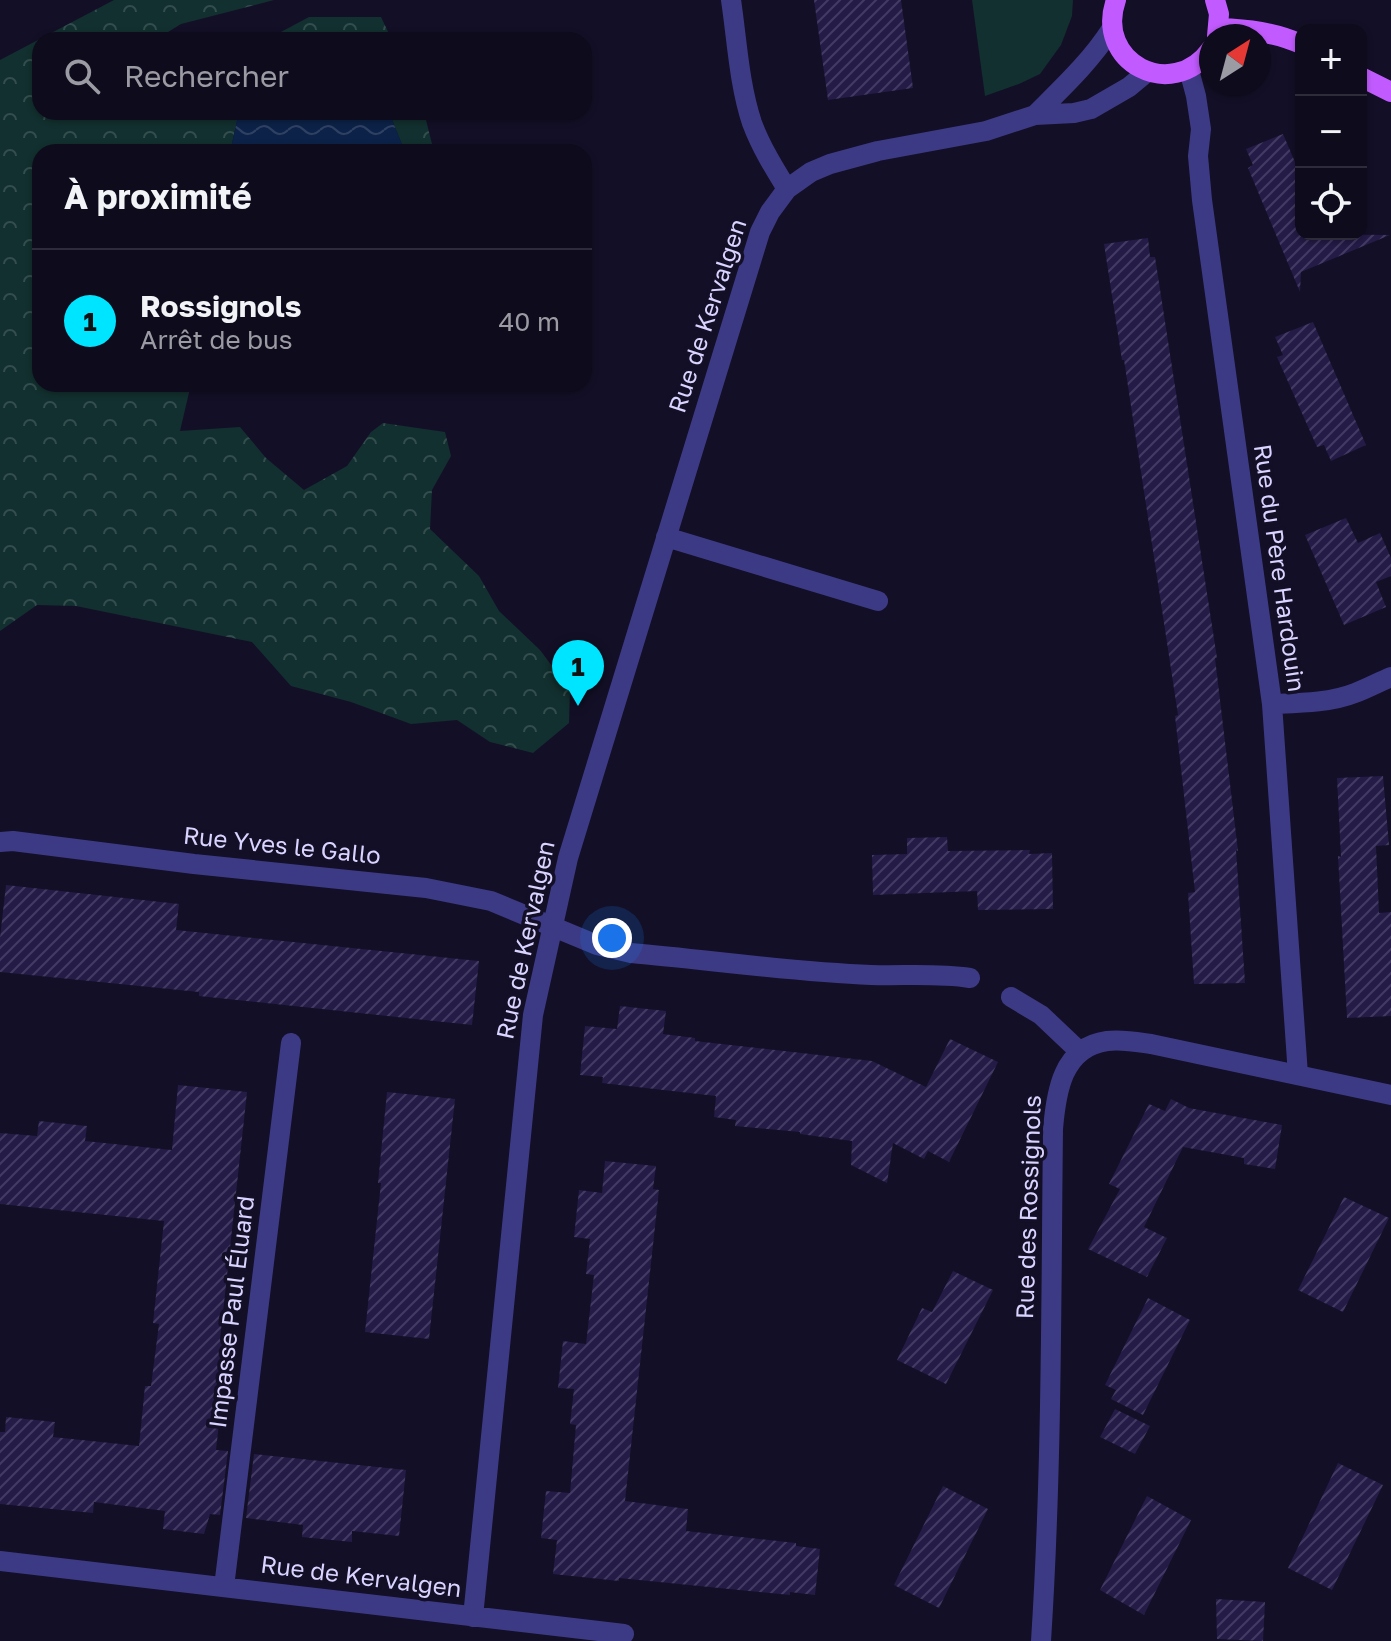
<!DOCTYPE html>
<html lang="fr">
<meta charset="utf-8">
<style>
:root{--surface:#0e0b1c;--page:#1c1929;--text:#f1f3f6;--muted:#9b9ba3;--line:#2e2b3b;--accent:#00e5ff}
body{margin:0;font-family:"Golos Text",sans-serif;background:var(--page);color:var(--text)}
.controls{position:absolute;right:24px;top:24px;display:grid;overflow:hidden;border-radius:16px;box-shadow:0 2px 6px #0004}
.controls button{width:72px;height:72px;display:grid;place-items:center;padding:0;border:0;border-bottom:2px solid var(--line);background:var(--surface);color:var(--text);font:40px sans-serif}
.compass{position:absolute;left:1199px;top:24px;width:72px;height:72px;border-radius:50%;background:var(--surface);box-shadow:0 2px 6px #0004;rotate:36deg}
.you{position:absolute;left:612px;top:938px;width:28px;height:28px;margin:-20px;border:6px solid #fff;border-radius:50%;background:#1a73e8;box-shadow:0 0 0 12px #1a73e833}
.badge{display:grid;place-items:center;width:52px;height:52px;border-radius:50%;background:var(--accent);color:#111;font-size:26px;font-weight:700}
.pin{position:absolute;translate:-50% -66px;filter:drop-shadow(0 2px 4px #0008)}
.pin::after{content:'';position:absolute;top:42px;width:28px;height:24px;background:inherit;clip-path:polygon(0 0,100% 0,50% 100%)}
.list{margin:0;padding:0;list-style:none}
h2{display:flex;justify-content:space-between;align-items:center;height:104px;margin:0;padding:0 32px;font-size:34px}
h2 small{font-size:26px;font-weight:400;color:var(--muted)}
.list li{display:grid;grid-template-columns:52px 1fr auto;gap:24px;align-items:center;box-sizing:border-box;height:144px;padding:0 32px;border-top:2px solid var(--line)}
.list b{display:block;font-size:30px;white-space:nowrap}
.list p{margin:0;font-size:26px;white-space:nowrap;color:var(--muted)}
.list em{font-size:26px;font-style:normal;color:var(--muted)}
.icon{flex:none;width:44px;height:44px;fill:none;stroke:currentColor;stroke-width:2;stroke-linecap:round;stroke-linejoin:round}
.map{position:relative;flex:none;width:1391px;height:1641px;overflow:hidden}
.search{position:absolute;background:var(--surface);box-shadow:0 2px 6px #0004;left:32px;top:32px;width:560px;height:88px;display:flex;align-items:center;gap:20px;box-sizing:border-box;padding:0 28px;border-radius:24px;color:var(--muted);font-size:30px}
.panel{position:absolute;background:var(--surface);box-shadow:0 2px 6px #0004;left:32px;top:144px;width:560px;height:248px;border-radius:24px}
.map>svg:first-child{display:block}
.grass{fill:#12302f}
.forest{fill:url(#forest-crowns)}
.water{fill:url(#water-waves)}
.building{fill:url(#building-hatch)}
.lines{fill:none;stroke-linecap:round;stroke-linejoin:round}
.minor{stroke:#3d3a85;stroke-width:20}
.primary{stroke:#c25bff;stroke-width:20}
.labels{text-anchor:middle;stroke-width:7;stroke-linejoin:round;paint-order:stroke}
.street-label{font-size:24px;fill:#d9d4ff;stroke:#130f26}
</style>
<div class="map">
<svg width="1391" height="1641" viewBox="0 0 1391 1641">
<defs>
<pattern id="forest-crowns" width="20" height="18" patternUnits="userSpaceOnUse" patternTransform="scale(2)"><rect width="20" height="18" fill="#12302f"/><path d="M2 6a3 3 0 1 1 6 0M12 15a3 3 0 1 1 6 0" fill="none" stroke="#344d4e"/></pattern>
<pattern id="water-waves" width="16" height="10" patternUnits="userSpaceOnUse" patternTransform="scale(2)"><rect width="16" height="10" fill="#0c2248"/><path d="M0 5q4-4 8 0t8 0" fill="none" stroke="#2f4163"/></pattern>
<pattern id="building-hatch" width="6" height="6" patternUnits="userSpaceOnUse" patternTransform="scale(2)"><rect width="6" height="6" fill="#241b47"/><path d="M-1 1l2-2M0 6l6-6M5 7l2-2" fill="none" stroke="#433b63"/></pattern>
</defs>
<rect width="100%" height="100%" fill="#130f26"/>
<path class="grass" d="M 972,0 L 1073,0 L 1072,16 L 1061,45 L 1040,74 L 1019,84 L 985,96 Z"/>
<path class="forest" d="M 114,0 L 274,0 L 181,24 L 155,40 L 40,40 L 40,112 L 239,112 L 231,148 L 232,152 L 40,152 L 40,384 L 191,384 L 180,431 L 240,427 L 266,458 L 304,490 L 347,466 L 371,432 L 383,423 L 445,432 L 451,456 L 432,490 L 430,529 L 479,576 L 499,611 L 540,650 L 570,690 L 569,723 L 533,753 L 490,742 L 457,720 L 411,724 L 351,702 L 291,686 L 252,642 L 76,606 L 37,605 L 0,631 L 0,60 Z
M 309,17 L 381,17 L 392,40 L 266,40 Z
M 389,112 L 424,112 L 434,152 L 405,152 Z"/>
<path class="water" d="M 239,112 L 389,112 L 405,152 L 232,152 L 231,148 Z"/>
<path class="building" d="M 814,0 L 901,0 L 913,88 L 828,100 Z
M 1283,134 L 1301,176 L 1301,234 L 1390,235 L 1301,272 L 1300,292 L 1248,168 L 1253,165 L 1246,149 Z
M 1148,238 L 1150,257 L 1155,257 L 1217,658 L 1215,658 L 1238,851 L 1236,850 L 1245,983 L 1194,984 L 1188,893 L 1195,892 L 1175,716 L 1178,715 L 1124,360 L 1122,360 L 1104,244 Z
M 1313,322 L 1366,445 L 1331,461 L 1324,445 L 1317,447 L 1277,357 L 1283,355 L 1275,337 Z
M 1346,518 L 1358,543 L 1380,533 L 1391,558 L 1391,576 L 1376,582 L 1386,607 L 1344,625 L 1305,535 Z
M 1383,776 L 1389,845 L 1376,846 L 1379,913 L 1391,912 L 1391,1016 L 1347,1018 L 1338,856 L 1341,857 L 1337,778 Z
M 947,837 L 948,851 L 1030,850 L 1029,854 L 1052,853 L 1053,909 L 978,910 L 977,891 L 873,895 L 872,855 L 907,854 L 907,838 Z
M 6,885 L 179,904 L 176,930 L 479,961 L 472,1025 L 199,996 L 199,992 L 0,972 L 0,938 Z
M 620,1006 L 666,1011 L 663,1034 L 695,1038 L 695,1041 L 872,1061 L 926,1087 L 950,1039 L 998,1062 L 949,1162 L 928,1151 L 924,1159 L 893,1143 L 887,1183 L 851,1165 L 852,1141 L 800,1134 L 800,1132 L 735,1126 L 736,1120 L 714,1117 L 716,1096 L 602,1083 L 603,1077 L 580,1075 L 585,1026 L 617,1029 Z
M 178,1085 L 247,1092 L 220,1340 L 228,1341 L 216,1450 L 228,1451 L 220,1515 L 210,1514 L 204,1534 L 163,1529 L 165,1511 L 94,1502 L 93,1513 L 0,1504 L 0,1432 L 5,1432 L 6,1417 L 55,1422 L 53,1437 L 139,1446 L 145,1386 L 151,1386 L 159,1324 L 153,1323 L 164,1221 L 0,1204 L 0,1133 L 37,1136 L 39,1121 L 87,1126 L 85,1141 L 172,1150 Z
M 387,1092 L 455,1099 L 429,1339 L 365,1332 L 381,1183 L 378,1183 Z
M 1171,1099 L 1189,1108 L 1282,1125 L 1275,1169 L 1244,1164 L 1244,1158 L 1183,1147 L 1144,1227 L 1167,1238 L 1147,1277 L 1088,1249 L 1120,1189 L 1109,1184 L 1149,1104 L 1165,1111 Z
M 605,1161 L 656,1166 L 653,1189 L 659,1190 L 625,1501 L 688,1509 L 686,1531 L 796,1543 L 796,1546 L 820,1549 L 815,1595 L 790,1592 L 790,1595 L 619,1578 L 619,1581 L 553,1574 L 557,1540 L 541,1538 L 546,1491 L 570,1493 L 576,1425 L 570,1424 L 574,1389 L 558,1388 L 563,1341 L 586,1344 L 594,1275 L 586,1274 L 590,1239 L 574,1237 L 579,1190 L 602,1193 Z
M 1344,1197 L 1389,1218 L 1343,1312 L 1298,1290 Z
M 953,1271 L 993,1290 L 946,1384 L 897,1360 L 922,1308 L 932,1312 Z
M 1148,1298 L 1190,1320 L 1143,1415 L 1111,1399 L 1116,1390 L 1105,1385 Z
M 1115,1409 L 1150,1426 L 1135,1454 L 1100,1437 Z
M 254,1454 L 406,1470 L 399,1536 L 352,1531 L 352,1542 L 302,1537 L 303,1525 L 246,1518 Z
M 1338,1463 L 1383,1485 L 1332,1590 L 1288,1568 Z
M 943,1486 L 988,1509 L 939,1608 L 894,1585 Z
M 1147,1496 L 1191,1520 L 1144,1615 L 1100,1590 Z
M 1216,1599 L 1265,1602 L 1263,1641 L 1217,1639 Z"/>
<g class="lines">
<path class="minor" d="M 731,0 C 737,40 739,84 752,123 C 761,147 774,168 787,189
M 1189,70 L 1196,96 L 1201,129 L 1198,156 L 1202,200 L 1272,704 L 1298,1075
M 1035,115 C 1063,87 1091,61 1112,28
M 666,537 L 878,601
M 1272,704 C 1299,703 1330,703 1355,693 C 1368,688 1379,682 1391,677
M 0,842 L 13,841 L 194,864 L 426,888 L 491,901 L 597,945 L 631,953 C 711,960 791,972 871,975 C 905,976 937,973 970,978
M 1011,997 L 1041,1015 L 1079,1051
M 0,1561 L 624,1634
M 224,1587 L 291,1043
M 473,1617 L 533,1015 L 568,858 L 760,232 L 770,212 L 787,189 L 811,172 L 830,164 L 878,151 L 986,131 L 1035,115 L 1074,113 L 1091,109 L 1129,87 L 1147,72
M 1041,1641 C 1052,1471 1051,1300 1053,1129 C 1056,1093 1062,1047 1107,1041 C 1122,1039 1137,1042 1151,1044 L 1391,1095"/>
<path class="primary" d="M 1116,0 C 1094,62 1172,103 1211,49
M 1215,0 L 1219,14 L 1217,36
M 1219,28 C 1247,29 1275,32 1301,44
M 1361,77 L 1391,92"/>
</g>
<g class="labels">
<g class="street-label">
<text transform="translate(708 316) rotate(-72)" y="8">Rue de Kervalgen</text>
<text transform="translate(1279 568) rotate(82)" y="8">Rue du Père Hardouin</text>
<text transform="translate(282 846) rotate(6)" y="8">Rue Yves le Gallo</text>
<text transform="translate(526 940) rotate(-78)" y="8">Rue de Kervalgen</text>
<text transform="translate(1029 1207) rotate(-88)" y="8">Rue des Rossignols</text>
<text transform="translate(232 1312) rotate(-83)" y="8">Impasse Paul Éluard</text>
<text transform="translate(361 1577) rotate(7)" y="8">Rue de Kervalgen</text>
</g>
</g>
</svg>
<div class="controls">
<button>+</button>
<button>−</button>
<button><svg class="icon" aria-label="locate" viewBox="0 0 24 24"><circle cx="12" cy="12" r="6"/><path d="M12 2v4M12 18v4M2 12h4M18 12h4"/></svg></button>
</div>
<svg class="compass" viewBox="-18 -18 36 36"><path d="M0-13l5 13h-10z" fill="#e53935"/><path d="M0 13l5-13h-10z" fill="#9b9ba3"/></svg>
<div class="you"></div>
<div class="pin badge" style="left:578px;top:706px">1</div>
<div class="search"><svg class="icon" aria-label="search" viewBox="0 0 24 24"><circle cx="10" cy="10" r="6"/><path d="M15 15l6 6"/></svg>Rechercher</div>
<section class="panel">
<h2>À proximité<small></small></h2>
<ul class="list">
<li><span class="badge">1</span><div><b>Rossignols</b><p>Arrêt de bus</p></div><em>40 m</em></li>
</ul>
</section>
</div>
